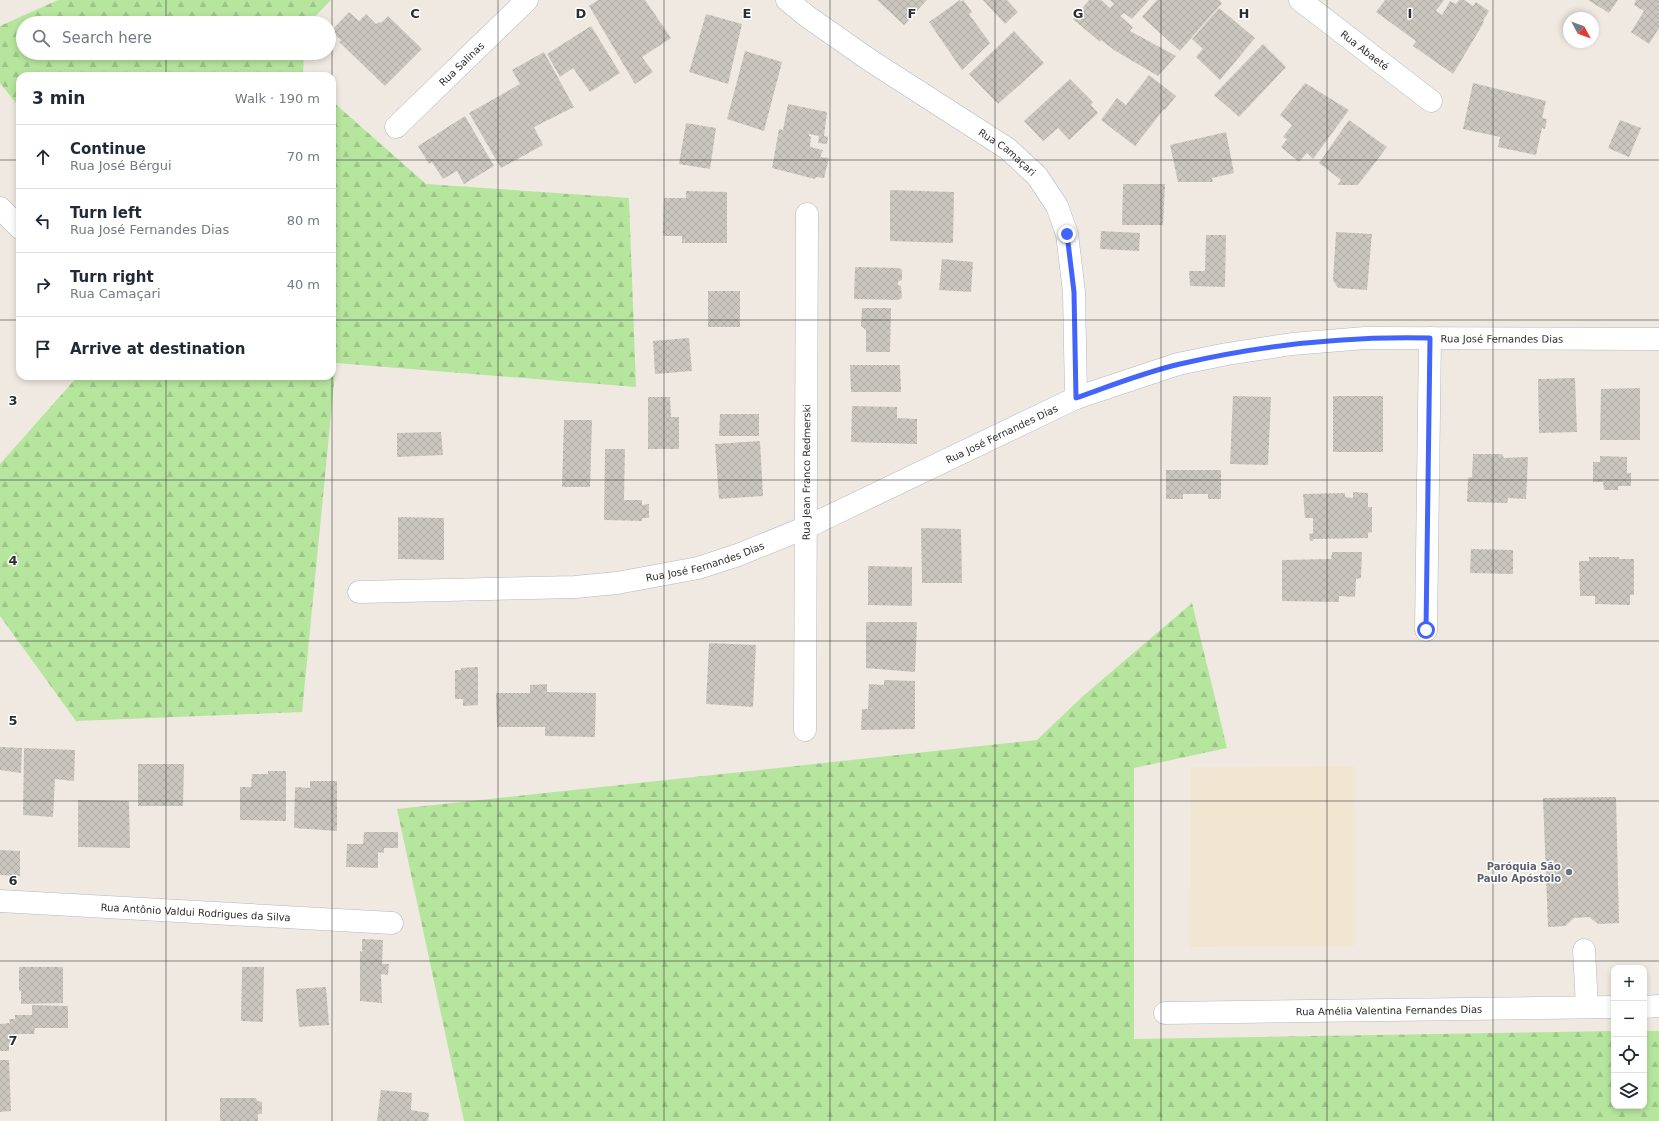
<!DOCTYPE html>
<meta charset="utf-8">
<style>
:root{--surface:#fff;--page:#f2f2f3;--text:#1f2937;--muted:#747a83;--line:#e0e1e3}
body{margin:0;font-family:"DejaVu Sans",sans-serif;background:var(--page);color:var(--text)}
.controls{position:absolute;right:12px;bottom:12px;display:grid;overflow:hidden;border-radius:8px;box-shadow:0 2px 6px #0003}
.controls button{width:36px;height:36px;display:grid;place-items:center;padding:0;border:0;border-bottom:1px solid var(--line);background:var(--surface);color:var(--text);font:20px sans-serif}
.compass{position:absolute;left:1563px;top:12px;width:36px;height:36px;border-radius:50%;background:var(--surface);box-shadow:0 2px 6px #0003;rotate:131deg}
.stop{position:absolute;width:12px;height:12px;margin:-9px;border:3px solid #4264fb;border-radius:50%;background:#fff}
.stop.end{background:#4264fb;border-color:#fff;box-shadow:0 1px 4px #0008}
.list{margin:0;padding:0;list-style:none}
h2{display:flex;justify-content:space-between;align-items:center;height:52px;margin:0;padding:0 16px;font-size:17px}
h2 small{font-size:13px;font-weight:400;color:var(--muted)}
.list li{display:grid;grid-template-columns:26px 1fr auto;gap:12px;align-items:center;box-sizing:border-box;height:64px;padding:0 16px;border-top:1px solid var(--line)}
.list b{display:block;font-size:15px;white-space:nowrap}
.list p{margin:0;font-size:13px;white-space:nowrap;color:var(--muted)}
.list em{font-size:13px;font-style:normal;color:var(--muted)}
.icon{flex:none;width:22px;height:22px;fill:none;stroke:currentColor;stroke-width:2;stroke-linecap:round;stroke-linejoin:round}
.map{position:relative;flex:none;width:1659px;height:1121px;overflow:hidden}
.search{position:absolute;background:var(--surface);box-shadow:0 2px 6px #0003;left:16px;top:16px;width:320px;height:44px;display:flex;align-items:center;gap:10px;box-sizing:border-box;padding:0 14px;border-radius:22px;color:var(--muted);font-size:15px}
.panel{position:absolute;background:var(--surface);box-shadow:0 2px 6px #0003;left:16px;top:72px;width:320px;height:308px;border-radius:12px}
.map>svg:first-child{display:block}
.education{fill:#f0e6d1}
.forest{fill:url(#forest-firs)}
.building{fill:url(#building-cross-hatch)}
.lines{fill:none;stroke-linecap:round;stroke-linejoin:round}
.minor-casing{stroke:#b4b7c1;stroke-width:23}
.minor{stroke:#fff;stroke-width:22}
.route{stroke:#4264fb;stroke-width:5}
.grid{fill:none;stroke:#2e2e2e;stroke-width:1;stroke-opacity:0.55}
.worship-dot{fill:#6b7280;stroke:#fff;stroke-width:1.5}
.labels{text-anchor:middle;stroke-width:3;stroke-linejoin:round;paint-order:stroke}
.street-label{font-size:10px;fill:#2e2e2e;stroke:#fff}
.worship-label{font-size:10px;font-weight:bold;fill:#5b616d;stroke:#fff;text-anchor:end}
.grid-label{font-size:13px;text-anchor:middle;font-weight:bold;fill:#2e2e2e;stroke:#fff;stroke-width:3;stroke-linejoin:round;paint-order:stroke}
</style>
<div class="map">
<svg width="1659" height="1121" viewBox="0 0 1659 1121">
<defs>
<pattern id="forest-firs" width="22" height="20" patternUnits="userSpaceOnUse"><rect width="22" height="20" fill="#b6e59e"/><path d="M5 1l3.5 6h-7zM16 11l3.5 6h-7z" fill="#9dc588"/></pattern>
<pattern id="building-cross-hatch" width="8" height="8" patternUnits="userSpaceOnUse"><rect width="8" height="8" fill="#cbc7bf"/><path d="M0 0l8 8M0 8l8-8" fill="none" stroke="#afaba4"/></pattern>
</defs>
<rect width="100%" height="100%" fill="#efe9e1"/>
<path class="education" d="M 1354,766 L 1354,946 L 1190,947 L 1191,767 Z"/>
<path class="forest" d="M 58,0 L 331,0 L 309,23 L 23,23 L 23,53 L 304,53 L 303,76 L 20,76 L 20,108 L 0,83 L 0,26 Z
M 332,101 L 426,184 L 629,198 L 636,387 L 336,363 L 302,712 L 76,721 L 0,616 L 0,464 L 78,376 L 332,376 Z
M 1192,603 L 1227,748 L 1134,768 L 1134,1039 L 1614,1031 L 1614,1106 L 1644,1106 L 1644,1031 L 1659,1031 L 1659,1121 L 464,1121 L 397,809 L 1037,740 L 1082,697 Z"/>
<path class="building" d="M 598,0 L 645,0 L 671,38 L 642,57 L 653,72 L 635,84 L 589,6 Z
M 877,0 L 927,0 L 904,25 Z
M 960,0 L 961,2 L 963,0 L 972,12 L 969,14 L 990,43 L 962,70 L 929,22 Z
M 983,0 L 1007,0 L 1018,12 L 1005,24 Z
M 1089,0 L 1101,0 L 1110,8 L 1114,4 L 1110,0 L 1149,0 L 1132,19 L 1124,13 L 1120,16 L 1133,27 L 1130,31 L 1176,56 L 1158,76 L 1114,50 L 1101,40 L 1100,42 L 1073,19 Z
M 1157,0 L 1219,0 L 1222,3 L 1180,51 L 1142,17 Z
M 1385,0 L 1444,0 L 1436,11 L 1442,15 L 1450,1 L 1456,4 L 1459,0 L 1464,0 L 1473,6 L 1476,2 L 1489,11 L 1483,21 L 1484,22 L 1453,74 L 1413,46 L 1416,41 L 1376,12 Z
M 1588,0 L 1618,0 L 1609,13 Z
M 1636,0 L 1659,0 L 1659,28 L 1649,44 L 1631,32 L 1644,11 L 1634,5 Z
M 1219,8 L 1255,38 L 1220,80 L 1196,57 L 1203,49 L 1192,39 Z
M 349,12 L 359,21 L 366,14 L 376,24 L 379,22 L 381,23 L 388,16 L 422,49 L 385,86 L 339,42 L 341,40 L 331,31 Z
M 706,14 L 742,24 L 728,84 L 689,72 Z
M 591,26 L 620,73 L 590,92 L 573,68 L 560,77 L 547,54 Z
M 1014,31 L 1044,63 L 998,104 L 969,74 Z
M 1263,44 L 1286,67 L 1239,117 L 1214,95 Z
M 745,51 L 782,62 L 764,131 L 727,119 Z
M 544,52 L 574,107 L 534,127 L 543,145 L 501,168 L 469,113 L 520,84 L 512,70 Z
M 1149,75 L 1176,96 L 1165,110 L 1164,109 L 1135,146 L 1101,120 L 1117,98 L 1126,105 Z
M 1070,79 L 1093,102 L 1091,105 L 1098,113 L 1069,140 L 1058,128 L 1043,141 L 1024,121 Z
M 1305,83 L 1349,110 L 1313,159 L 1307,153 L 1299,162 L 1281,147 L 1287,139 L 1283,137 L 1292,125 L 1280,115 Z
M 1473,83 L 1546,101 L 1542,118 L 1547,119 L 1545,129 L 1542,128 L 1536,155 L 1498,147 L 1500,137 L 1463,129 Z
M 788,104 L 827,112 L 824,136 L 828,137 L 827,144 L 818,143 L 819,136 L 809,134 L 809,136 L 811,136 L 810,147 L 823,150 L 820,157 L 829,158 L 824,178 L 816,177 L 815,179 L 772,168 L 779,129 L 783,130 Z
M 465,116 L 494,166 L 464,184 L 457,171 L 443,179 L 432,162 L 429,164 L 418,146 Z
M 1349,120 L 1387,147 L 1358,185 L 1337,185 L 1341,180 L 1319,163 Z
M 1620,120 L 1641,128 L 1629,157 L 1608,148 Z
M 686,123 L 716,128 L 710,169 L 679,164 Z
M 1226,132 L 1234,173 L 1212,178 L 1213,182 L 1178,182 L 1170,145 Z
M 1123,184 L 1165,184 L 1163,225 L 1122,225 Z
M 890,190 L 954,192 L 953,243 L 890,241 Z
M 686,191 L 727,192 L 727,243 L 682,243 L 682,236 L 663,236 L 664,198 L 686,198 Z
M 1101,231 L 1140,233 L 1139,251 L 1100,249 Z
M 1336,232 L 1372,234 L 1367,290 L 1338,288 L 1333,280 Z
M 1206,235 L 1226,235 L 1225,287 L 1190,286 L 1189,271 L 1205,271 Z
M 942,259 L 973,262 L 971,292 L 939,290 Z
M 855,267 L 899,268 L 902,270 L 902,280 L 898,282 L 898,285 L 901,286 L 902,298 L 898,300 L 854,299 Z
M 708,291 L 740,291 L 740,327 L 708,327 Z
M 862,308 L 891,308 L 890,352 L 866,352 L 866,330 L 861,326 Z
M 689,338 L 692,371 L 655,374 L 653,341 Z
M 850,365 L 900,365 L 901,392 L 851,392 Z
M 1575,378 L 1577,432 L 1539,433 L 1538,379 Z
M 1640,388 L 1640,440 L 1600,440 L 1601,389 Z
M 1233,396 L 1271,397 L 1268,465 L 1230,464 Z
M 1333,396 L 1383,396 L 1383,452 L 1333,452 Z
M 648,397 L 670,397 L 671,417 L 679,417 L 679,449 L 648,449 Z
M 852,406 L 897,407 L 897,418 L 917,419 L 917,444 L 851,442 Z
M 720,414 L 759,414 L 759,436 L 719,436 Z
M 564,420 L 592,420 L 590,487 L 562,487 Z
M 441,432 L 443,455 L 397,457 L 397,433 Z
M 760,441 L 763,496 L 719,499 L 715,444 Z
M 605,449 L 625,449 L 624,500 L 642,500 L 642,505 L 649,504 L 649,518 L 642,518 L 642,521 L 604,520 Z
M 1473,454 L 1502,454 L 1504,458 L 1528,457 L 1526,499 L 1508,498 L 1507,503 L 1467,502 L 1468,478 L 1472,477 Z
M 1600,456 L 1627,457 L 1627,473 L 1631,473 L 1631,486 L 1618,486 L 1618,490 L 1604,490 L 1603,482 L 1593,482 L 1593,462 L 1600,462 Z
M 1166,470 L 1221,470 L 1221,499 L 1208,499 L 1208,494 L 1183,494 L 1183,499 L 1166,499 Z
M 1353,492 L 1368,493 L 1368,507 L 1372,507 L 1372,532 L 1368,533 L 1368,538 L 1313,539 L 1313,541 L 1310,541 L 1309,534 L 1313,533 L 1313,518 L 1305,518 L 1303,494 L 1345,493 L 1345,497 L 1353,498 Z
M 398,517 L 444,518 L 444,560 L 398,559 Z
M 921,528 L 961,529 L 962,583 L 922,583 Z
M 1471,549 L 1513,550 L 1513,574 L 1470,573 Z
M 1332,552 L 1362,552 L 1361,578 L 1356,579 L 1355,597 L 1339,596 L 1339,602 L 1282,601 L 1282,560 L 1331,559 Z
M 1589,557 L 1619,557 L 1619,559 L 1634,559 L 1634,595 L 1630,595 L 1630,605 L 1595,604 L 1595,596 L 1580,596 L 1579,561 L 1589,561 Z
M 868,566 L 912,567 L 912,606 L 868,605 Z
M 866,622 L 917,622 L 915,672 L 866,668 Z
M 709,643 L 756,645 L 753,707 L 706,704 Z
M 478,667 L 478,705 L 463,706 L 463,699 L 455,699 L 455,670 L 461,670 L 461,668 Z
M 884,680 L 915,681 L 915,729 L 861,730 L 862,709 L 868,709 L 869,684 L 884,685 Z
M 547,684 L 547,692 L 596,693 L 595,737 L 545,736 L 545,727 L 497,727 L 496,693 L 530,693 L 530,685 Z
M 0,747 L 22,748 L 21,773 L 0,770 Z
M 24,748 L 75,750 L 74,781 L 55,779 L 53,817 L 23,815 Z
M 138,764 L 184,764 L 183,806 L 138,806 Z
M 268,771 L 286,771 L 286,821 L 240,820 L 240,787 L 251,787 L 252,774 L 268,774 Z
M 310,781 L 337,781 L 337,831 L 294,828 L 295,787 L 310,788 Z
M 1616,797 L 1619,923 L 1598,924 L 1589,917 L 1574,918 L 1565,926 L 1548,927 L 1543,798 Z
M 78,800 L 129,801 L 130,848 L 78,847 Z
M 364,832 L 398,832 L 398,848 L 384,848 L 384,853 L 378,852 L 378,868 L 346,867 L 347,844 L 363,844 Z
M 0,850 L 20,851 L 20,876 L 0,875 Z
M 362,939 L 383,940 L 382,964 L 389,964 L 388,975 L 381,974 L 382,1003 L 360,1001 L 360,951 L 362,952 Z
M 19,967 L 63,967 L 63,1003 L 21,1004 L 21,991 L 19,991 Z
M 242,967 L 264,967 L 263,1022 L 241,1021 Z
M 326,987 L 329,1025 L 299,1027 L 296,989 Z
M 32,1005 L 68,1006 L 68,1028 L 35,1028 L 34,1034 L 15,1034 L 15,1046 L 9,1046 L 9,1051 L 0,1051 L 0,1024 L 10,1023 L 9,1019 L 15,1019 L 15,1015 L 32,1015 Z
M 0,1060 L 9,1060 L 11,1111 L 0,1112 Z
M 381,1090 L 412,1093 L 411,1110 L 429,1113 L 428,1121 L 377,1121 Z
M 220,1098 L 256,1098 L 257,1101 L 262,1102 L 262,1114 L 258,1114 L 258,1121 L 220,1121 Z"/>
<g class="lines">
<defs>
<g id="minor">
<path id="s1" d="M 787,0 L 808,17 L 871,61 L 1008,149 L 1037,176 L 1057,206 L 1067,234 L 1074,292 L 1076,398"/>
<path id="s2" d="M 1300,0 L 1431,101"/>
<path id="s3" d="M 396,127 L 527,0"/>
<path d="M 0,208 L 20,228"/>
<path id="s4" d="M 359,592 L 575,587 L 617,583 L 698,568 L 738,555 L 807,527 L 1076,398 L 1178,364 L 1227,354 L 1292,344 L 1365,338 L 1659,339"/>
<path d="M 1426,630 L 1430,338"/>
<path id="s5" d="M 805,730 L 807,214"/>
<path id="s6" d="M 0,901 L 392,923"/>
<path d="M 1584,950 L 1587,1007"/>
<path d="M 1644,1007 L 1659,1006"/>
<path id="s7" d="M 1165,1013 L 1614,1007"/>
</g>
</defs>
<use href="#minor" class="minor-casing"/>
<use href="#minor" class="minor"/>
</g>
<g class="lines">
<path class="route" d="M 1067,234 L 1074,292 L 1076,398 C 1110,386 1145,372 1180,364 C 1262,345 1345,336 1430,338 L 1426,630"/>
</g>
<path class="grid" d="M 166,0 L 166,23M 332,0 L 332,76M 498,0 L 498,1121M 664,0 L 664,1121M 830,0 L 830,1121M 995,0 L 995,1121M 1161,0 L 1161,1121M 1327,0 L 1327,1121M 1493,0 L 1493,1121M 166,53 L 166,76M 0,160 L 20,160M 332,160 L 1659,160M 0,320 L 20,320M 332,320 L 1659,320M 166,376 L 166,1121M 332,376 L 332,1121M 0,480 L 1659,480M 0,641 L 1659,641M 0,801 L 1659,801M 0,961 L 1659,961"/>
<circle class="worship-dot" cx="1569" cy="872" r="4"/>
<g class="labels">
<g class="street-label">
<text dy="4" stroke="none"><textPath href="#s2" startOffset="82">Rua Abaeté</textPath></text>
<text dy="4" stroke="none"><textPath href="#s3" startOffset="91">Rua Salinas</textPath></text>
<text dy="4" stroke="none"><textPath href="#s1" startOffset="268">Rua Camaçari</textPath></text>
<text dy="4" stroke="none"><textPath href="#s4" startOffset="1189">Rua José Fernandes Dias</textPath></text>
<text dy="4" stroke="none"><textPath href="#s4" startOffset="673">Rua José Fernandes Dias</textPath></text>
<text dy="4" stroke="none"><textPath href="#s5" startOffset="258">Rua Jean Franco Redmerski</textPath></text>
<text dy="4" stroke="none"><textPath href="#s4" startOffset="349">Rua José Fernandes Dias</textPath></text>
<text dy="4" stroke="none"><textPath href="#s6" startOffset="196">Rua Antônio Valdui Rodrigues da Silva</textPath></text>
<text dy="4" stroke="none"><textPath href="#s7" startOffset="224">Rua Amélia Valentina Fernandes Dias</textPath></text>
</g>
<g class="worship-label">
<text x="1561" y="870">Paróquia São<tspan x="1561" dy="12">Paulo Apóstolo</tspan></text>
</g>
</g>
<g class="grid-label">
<text x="415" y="18">C</text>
<text x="581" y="18">D</text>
<text x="747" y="18">E</text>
<text x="912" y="18">F</text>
<text x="1078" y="18">G</text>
<text x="1244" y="18">H</text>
<text x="1410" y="18">I</text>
<text x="13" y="405">3</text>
<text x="13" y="565">4</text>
<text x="13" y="725">5</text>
<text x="13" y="885">6</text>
<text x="13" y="1045">7</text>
</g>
</svg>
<div class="controls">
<button>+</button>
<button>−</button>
<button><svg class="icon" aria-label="locate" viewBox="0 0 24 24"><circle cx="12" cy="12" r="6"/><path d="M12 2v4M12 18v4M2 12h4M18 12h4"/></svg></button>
<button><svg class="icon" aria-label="layers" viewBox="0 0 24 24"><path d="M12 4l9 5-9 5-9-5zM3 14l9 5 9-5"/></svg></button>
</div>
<svg class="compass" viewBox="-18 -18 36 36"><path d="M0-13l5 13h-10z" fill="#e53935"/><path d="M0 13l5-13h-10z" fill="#747a83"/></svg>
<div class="stop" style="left:1426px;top:630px"></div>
<div class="stop end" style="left:1067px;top:234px"></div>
<div class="search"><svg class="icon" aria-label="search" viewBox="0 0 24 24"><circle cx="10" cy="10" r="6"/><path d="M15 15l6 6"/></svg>Search here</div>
<section class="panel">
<h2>3 min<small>Walk · 190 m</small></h2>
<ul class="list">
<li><svg class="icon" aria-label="ahead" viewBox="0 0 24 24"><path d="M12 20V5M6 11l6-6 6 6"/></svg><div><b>Continue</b><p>Rua José Bérgui</p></div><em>70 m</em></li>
<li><svg class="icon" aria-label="left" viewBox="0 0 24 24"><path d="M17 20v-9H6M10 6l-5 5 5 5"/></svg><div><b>Turn left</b><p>Rua José Fernandes Dias</p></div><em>80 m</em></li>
<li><svg class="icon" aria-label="right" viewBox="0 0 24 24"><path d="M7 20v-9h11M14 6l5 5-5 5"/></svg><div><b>Turn right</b><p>Rua Camaçari</p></div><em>40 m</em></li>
<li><svg class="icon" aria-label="arrive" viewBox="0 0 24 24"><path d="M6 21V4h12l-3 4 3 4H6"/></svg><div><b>Arrive at destination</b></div></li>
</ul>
</section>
</div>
